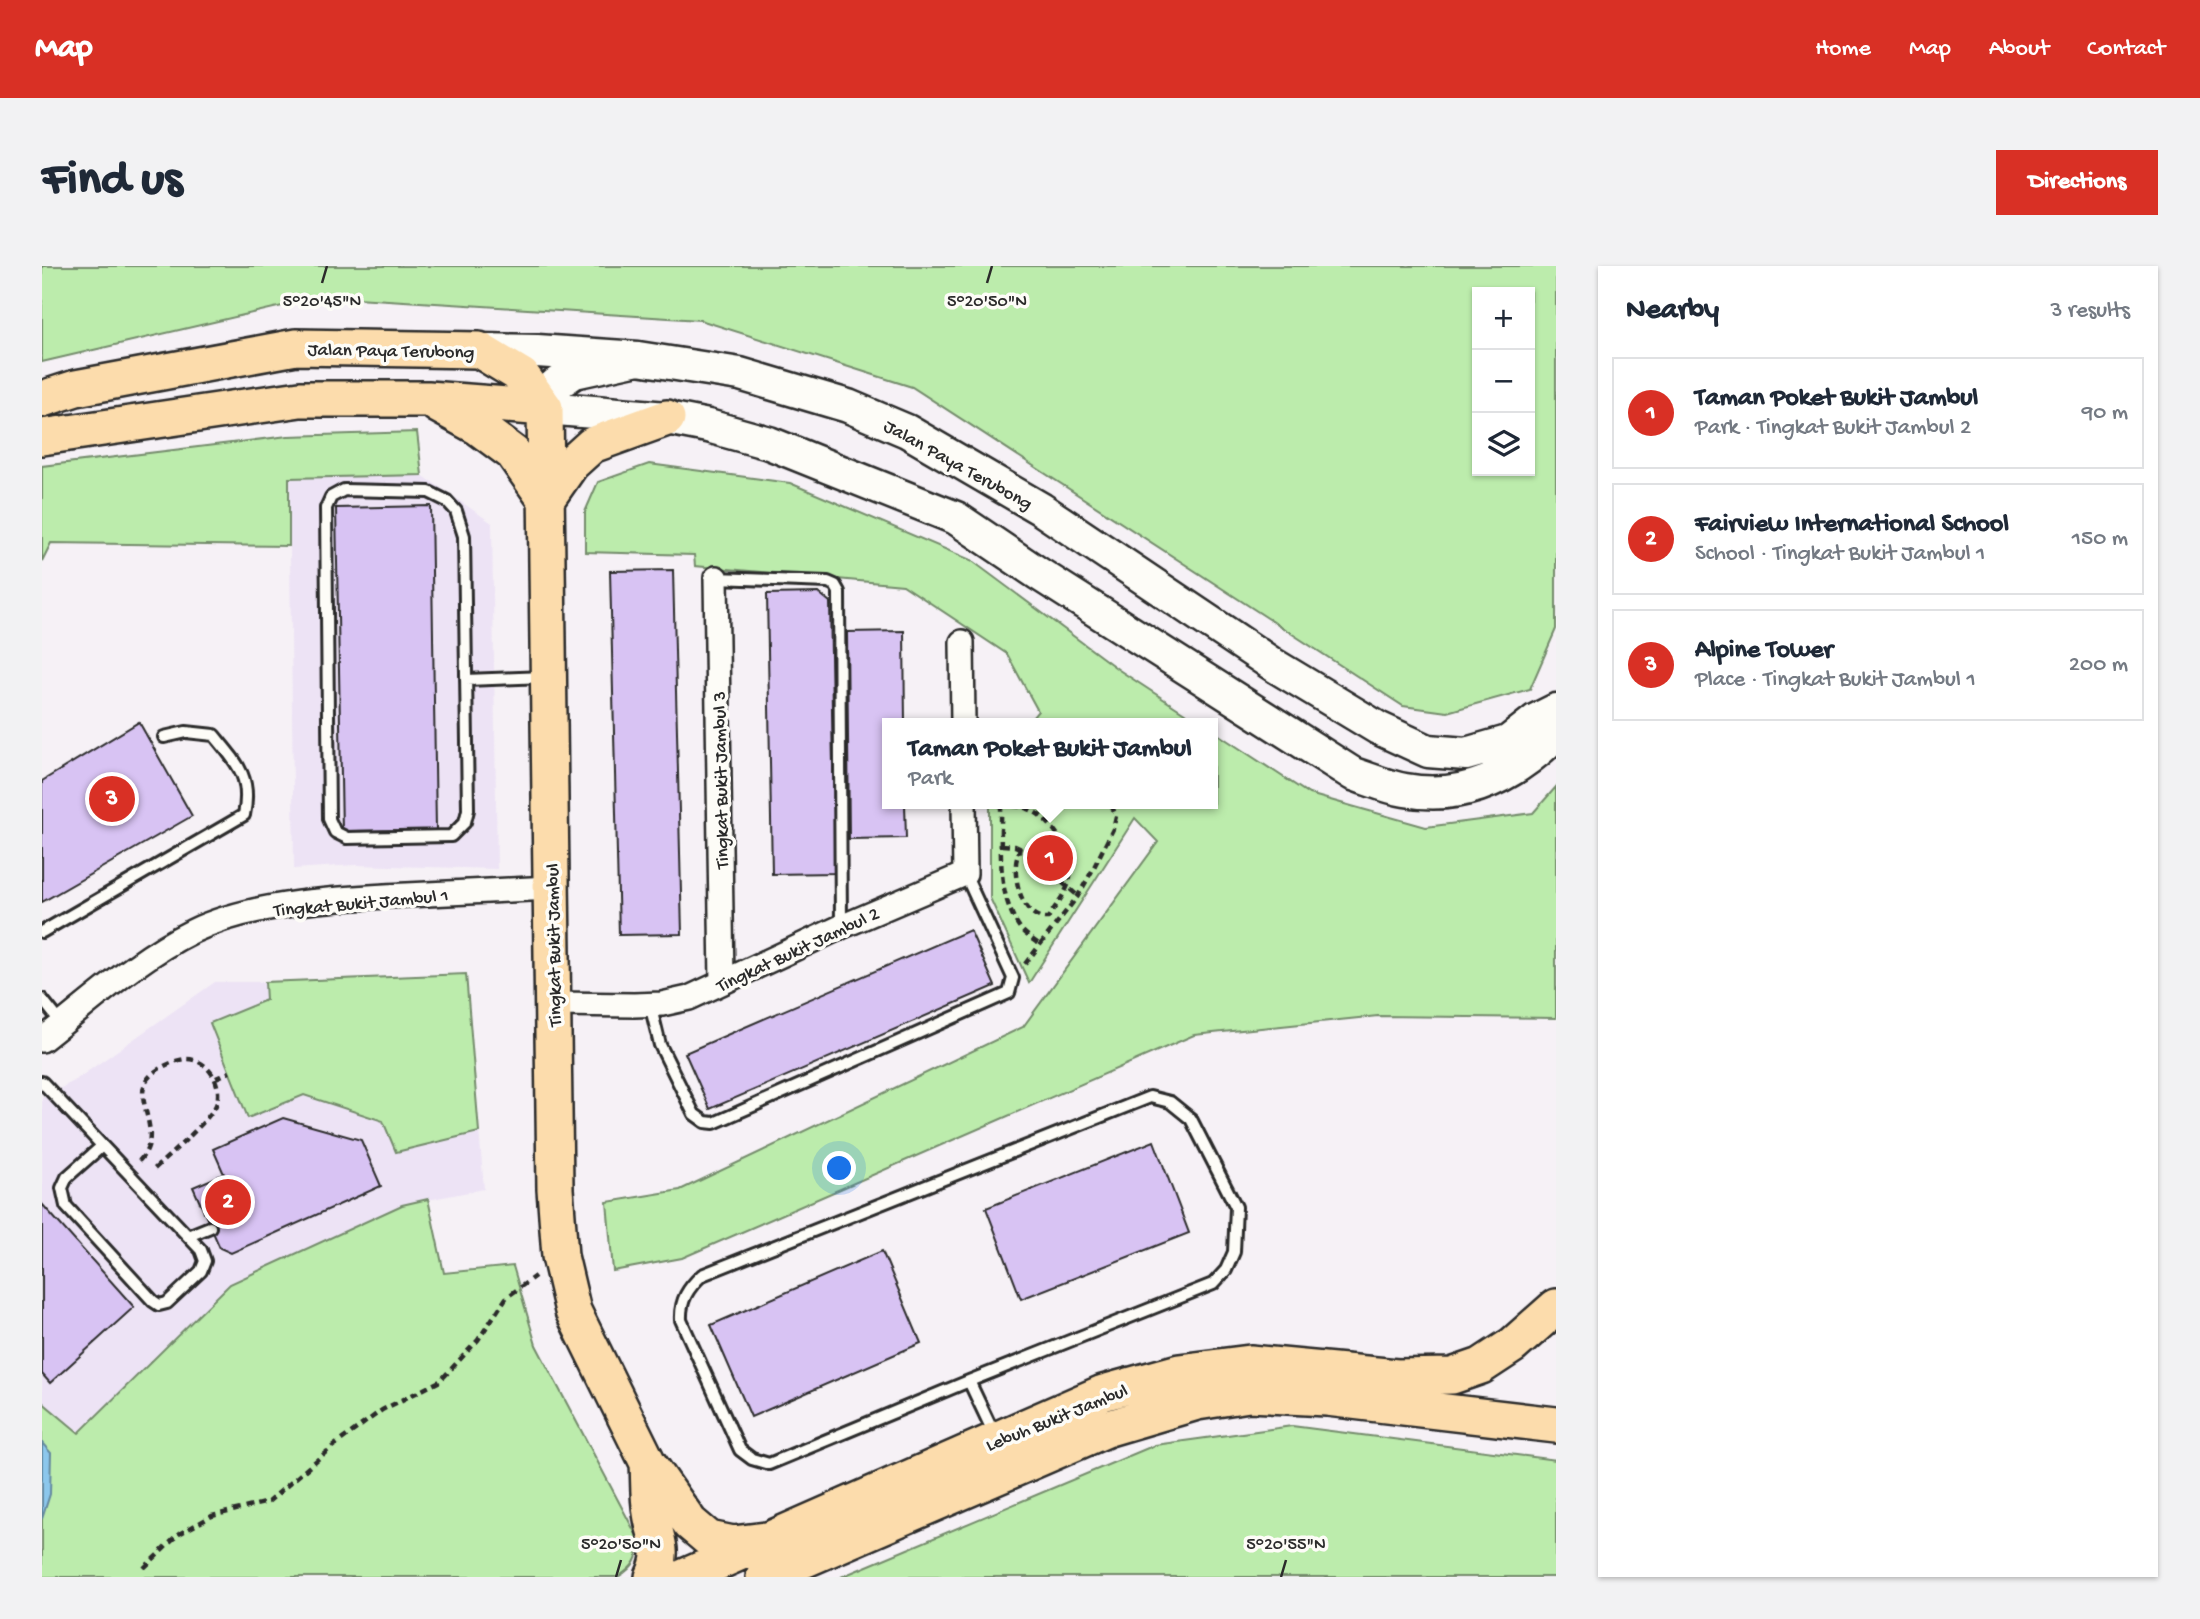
<!DOCTYPE html>
<meta charset="utf-8">
<style>
:root{--surface:#fff;--page:#f2f2f3;--text:#1f2937;--muted:#747a83;--line:#e0e1e3;--accent:#d93025}
body{margin:0;font-family:"Gochi Hand",sans-serif;background:var(--page);color:var(--text)}
.controls{position:absolute;right:21px;top:21px;display:grid;overflow:hidden;border-radius:0px;box-shadow:0 2px 5px #0004}
.controls button{width:63px;height:63px;display:grid;place-items:center;padding:0;border:0;border-bottom:2px solid var(--line);background:var(--surface);color:var(--text);font:35px sans-serif}
.you{position:absolute;left:798px;top:903px;width:24px;height:24px;margin:-18px;border:5px solid #fff;border-radius:50%;background:#1a73e8;box-shadow:0 0 0 10px #1a73e833}
.badge{display:grid;place-items:center;width:46px;height:46px;border-radius:50%;background:var(--accent);color:#fff;font-size:23px;font-weight:700}
.pin{position:absolute;translate:-50% -50%;border:4px solid #fff;box-shadow:0 2px 7px #0006}
.popup{position:absolute;left:840px;top:452px;width:336px;height:91px;box-sizing:border-box;display:grid;place-content:center;border-radius:0px;background:var(--surface);filter:drop-shadow(0 2px 5px #0005);font-size:23px;white-space:nowrap;color:var(--muted)}
.popup b{font-size:26px;color:var(--text)}
.popup::after{content:'';position:absolute;left:50%;top:100%;margin-left:-14px;border:14px solid transparent;border-top-color:var(--surface)}
.list{margin:0;padding:0;list-style:none}
h2{display:flex;justify-content:space-between;align-items:center;height:91px;margin:0;padding:0 28px;font-size:30px}
h2 small{font-size:23px;font-weight:400;color:var(--muted)}
.list li{display:grid;grid-template-columns:46px 1fr auto;gap:21px;align-items:center;box-sizing:border-box;height:112px;margin:0 14px 14px;padding:0 14px;border:2px solid var(--line);border-radius:0px}
.list b{display:block;font-size:26px;white-space:nowrap}
.list p{margin:0;font-size:23px;white-space:nowrap;color:var(--muted)}
.list em{font-size:23px;font-style:normal;color:var(--muted)}
.icon{flex:none;width:38px;height:38px;fill:none;stroke:currentColor;stroke-width:2;stroke-linecap:round;stroke-linejoin:round}
.map{position:relative;flex:none;width:1514px;height:1311px;overflow:hidden;border-radius:0px}
header{display:flex;align-items:center;gap:42px;box-sizing:border-box;height:98px;padding:0 35px;background:var(--accent);color:#fff}
header strong{font-size:33px}
nav{display:flex;gap:38px;margin-inline-start:auto;font-size:24px}
.intro{display:flex;align-items:center;justify-content:space-between;box-sizing:border-box;height:168px;padding:0 42px}
h1{margin:0;font-size:49px}
.button{padding:18px 32px;border-radius:0px;background:var(--accent);color:#fff;font-size:24px;font-weight:700}
main{display:flex;gap:42px;padding:0 42px}
aside{flex:1;background:var(--surface);border-radius:0px;box-shadow:0 2px 5px #0004}
.map>svg:first-child{display:block}
.built{fill:#ede3f5}
.green{fill:#bcecac;stroke:#748c6c;stroke-width:2;fill-rule:evenodd}
.water{fill:#8cc7ec;stroke:#65899f;stroke-width:2}
.building{fill:#d8c3f3;stroke:#2b2b2b;stroke-width:2}
.lines{fill:none;stroke-linecap:round;stroke-linejoin:round}
.service-casing{stroke:#2b2b2b;stroke-width:16}
.minor-casing{stroke:#2b2b2b;stroke-width:28}
.secondary-casing{stroke:#2b2b2b;stroke-width:37}
.primary-casing{stroke:#2b2b2b;stroke-width:40}
.path{stroke:#2b2b2b;stroke-width:4.5;stroke-dasharray:7 5;stroke-linecap:butt}
.service{stroke:#fdfcf7;stroke-width:10}
.minor{stroke:#fdfcf7;stroke-width:23}
.secondary{stroke:#fdfcf7;stroke-width:32}
.primary{stroke:#fcdcac;stroke-width:35}
.ticks{fill:none;stroke:#2b2b2b;stroke-width:2.5}
.labels{text-anchor:middle;stroke-width:7;stroke-linejoin:round;paint-order:stroke}
.street-label{font-size:19px;fill:#2b2b2b;stroke:#fdfcf7}
.ticks-label{font-size:18px;text-anchor:middle;fill:#2b2b2b;stroke:#fdfcf7;stroke-width:7;stroke-linejoin:round;paint-order:stroke}
</style>
<header>
<strong>Map</strong>
<nav><a>Home</a><a>Map</a><a>About</a><a>Contact</a></nav>
</header>
<div class="intro"><h1>Find us</h1><a class="button">Directions</a></div>
<main>
<div class="map">
<svg width="1514" height="1311" viewBox="0 0 1514 1311">
<rect width="100%" height="100%" fill="#f6f1f6"/>
<filter id="ink" filterUnits="userSpaceOnUse"><feTurbulence type="fractalNoise" baseFrequency=".0143" numOctaves="2"/><feDisplacementMap in="SourceGraphic" scale="14" xChannelSelector="R" yChannelSelector="G"/><feConvolveMatrix kernelMatrix="1 2 1 2 8 2 1 2 1" color-interpolation-filters="sRGB"/></filter>
<g filter="url(#ink)">
<path class="built" d="M 380,209 L 450,257 L 455,603 L 313,599 L 252,603 L 247,212 Z
M 424,708 L 442,923 L 360,939 L 188,1018 L 36,1167 L 0,1136 L 0,832 L 32,815 L 173,716 L 223,716 Z"/>
<path class="green" d="M 0,0 L 1514,0 L 1514,363 L 1488,423 L 1405,446 L 1361,440 L 870,121 L 658,54 L 283,30 L 0,96 ZM 1435,26 L 1488,26 L 1488,205 L 1435,205 Z
M 375,166 L 380,209 L 247,212 L 247,280 L 9,277 L 0,295 L 0,200 L 246,170 Z
M 607,198 L 748,217 L 929,294 L 1077,404 L 1158,457 L 986,457 L 996,445 L 965,388 L 861,319 L 653,300 L 652,289 L 543,286 L 543,246 L 556,216 Z
M 1171,465 L 1267,528 L 1384,561 L 1491,547 L 1514,521 L 1514,752 L 1336,750 L 1152,769 L 640,992 L 571,1005 L 565,936 L 638,924 L 981,761 L 1116,576 L 1093,552 L 987,717 L 948,632 L 948,538 L 1171,538 Z
M 424,708 L 437,866 L 354,886 L 341,855 L 262,829 L 206,852 L 168,757 L 224,734 L 223,716 Z
M 386,933 L 402,1007 L 471,1000 L 494,1079 L 597,1274 C 597,1293 592,1301 576,1311 L 0,1311 L 0,1136 L 37,1167 L 188,1018 L 360,939 Z
M 1250,1160 L 1514,1194 L 1514,1311 L 799,1311 L 1113,1179 Z"/>
<path class="water" d="M 0,1177 L 9,1187 L 8,1228 L 0,1253 Z"/>
<path class="building" d="M 389,240 L 394,564 L 300,565 L 294,242 Z
M 631,304 L 640,668 L 577,669 L 568,305 Z
M 777,327 L 788,336 L 793,607 L 730,608 L 725,328 Z
M 862,365 L 863,457 L 845,457 L 845,538 L 863,538 L 864,572 L 807,573 L 805,366 Z
M 97,456 L 150,550 L 0,636 L 0,515 Z
M 928,664 L 953,720 L 668,843 L 643,787 Z
M 241,852 L 319,874 L 339,920 L 189,987 L 178,982 L 151,921 L 182,908 L 171,883 Z
M 1112,875 L 1147,967 L 979,1033 L 944,942 Z
M 0,938 L 92,1041 L 8,1117 L 0,1108 Z
M 840,985 L 879,1077 L 709,1151 L 669,1059 Z"/>
<g class="lines">
<defs>
<path id="service" d="M 302,224 L 387,226 L 405,235 L 414,245 L 422,270 L 426,544 L 423,556 L 409,570 L 305,572 L 293,566 L 287,553 L 284,242 L 289,231 Z
M 674,312 L 786,316 L 793,319 L 797,326 L 799,661
M 424,414 L 503,411
M 0,666 L 202,549 C 210,511 195,497 172,469 L 144,466 L 122,471
M 0,733 L 20,758
M 608,738 L 618,779 L 652,848 L 663,856 L 672,857 L 967,727 L 971,712 L 923,608
M 0,816 L 159,984 L 163,995 L 159,1005 L 125,1037 L 117,1039 L 111,1035 L 24,940 L 20,922 L 25,911 L 60,880
M 1108,831 L 1128,836 L 1149,853 L 1194,941 L 1192,986 L 1184,1004 L 1171,1018 L 927,1115 L 727,1198 L 710,1193 L 698,1184 L 639,1054 C 638,1034 646,1022 660,1009 Z
M 146,970 L 168,961
M 927,1115 L 953,1170"/>
<path id="minor" d="M 674,312 L 680,716
M 920,376 L 921,457
M 512,738 L 592,739 L 620,738 L 647,732 L 799,661 L 923,608 L 922,538
M 0,774 C 49,736 94,693 151,665 C 212,636 298,632 365,629 C 413,627 461,624 509,622"/>
<path id="secondary" d="M 437,84 L 495,85 L 596,92 L 698,108 L 806,140 L 865,165 L 999,243 L 1230,398 L 1336,462 L 1386,485 L 1424,488 L 1466,476 L 1494,454 L 1514,444
M 596,92 L 532,106 L 513,119 L 503,142 L 625,152 L 666,160 L 727,177 L 914,252 L 997,308 L 1311,508 C 1327,513 1345,521 1363,524 C 1423,535 1472,510 1514,468"/>
<path id="primary" d="M 0,133 L 34,122 L 254,81 L 437,84 L 480,110 L 503,142
M 396,139 L 436,161 L 471,187 L 504,234
M 503,142 L 513,923 L 518,990 L 531,1045 L 606,1197 L 648,1257 L 667,1273 L 691,1278 L 732,1273
M 0,171 L 258,133 L 386,133 L 503,142
M 504,234 L 529,198 L 550,179 L 625,152
M 606,1197 C 607,1213 606,1231 609,1247 C 613,1274 624,1283 611,1311
M 642,1311 L 1061,1127 L 1137,1106 L 1208,1097 L 1355,1111 L 1410,1110 L 1439,1100 L 1471,1079 L 1514,1041
M 722,1311 L 1067,1162 L 1155,1136 L 1207,1128 L 1285,1132 L 1514,1159"/>
</defs>
<use href="#service" class="service-casing"/>
<use href="#minor" class="minor-casing"/>
<use href="#secondary" class="secondary-casing"/>
<use href="#primary" class="primary-casing"/>
<path class="path" d="M 959,538 C 968,540 978,540 986,543 C 1011,552 1036,593 1026,619 C 1022,630 1012,642 1006,652 C 982,654 972,617 974,598 C 974,593 977,587 978,581
M 959,538 C 960,579 953,626 978,662 C 983,669 992,674 999,680
M 960,579 L 973,580 L 984,585 L 1036,630
M 983,698 L 1036,630 L 1050,605 L 1071,563 L 1074,550 L 1069,538
M 174,812 L 188,806
M 97,895 C 126,865 85,831 109,809 C 116,802 133,794 143,793 C 166,792 182,819 174,839 C 166,856 125,891 110,905
M 102,1302 L 137,1268 L 170,1250 L 226,1236 L 290,1181 L 340,1144 L 398,1115 L 436,1074 L 464,1032 L 493,1010"/>
<use href="#service" class="service"/>
<use href="#minor" class="minor"/>
<use href="#secondary" class="secondary"/>
<use href="#primary" class="primary"/>
</g>
</g>
<path class="ticks" d="M 280,17 L 285,0M 945,17 L 950,0M 574,1311 L 579,1294M 1239,1311 L 1244,1294"/>
<g class="labels">
<g class="street-label">
<text transform="translate(349 83) rotate(1)" y="7">Jalan Paya Terubong</text>
<text transform="translate(917 197) rotate(29)" y="7">Jalan Paya Terubong</text>
<text transform="translate(677 514) rotate(-91)" y="7">Tingkat Bukit Jambul 3</text>
<text transform="translate(319 635) rotate(-5)" y="7">Tingkat Bukit Jambul 1</text>
<text transform="translate(510 679) rotate(-91)" y="7">Tingkat Bukit Jambul</text>
<text transform="translate(755 682) rotate(-25)" y="7">Tingkat Bukit Jambul 2</text>
<text transform="translate(1014 1150) rotate(-22)" y="7">Lebuh Bukit Jambul</text>
</g>
</g>
<g class="ticks-label">
<text x="280" y="40">5°20'45"N</text>
<text x="945" y="40">5°20'50"N</text>
<text x="579" y="1283">5°20'50"N</text>
<text x="1244" y="1283">5°20'55"N</text>
</g>
</svg>
<div class="controls">
<button>+</button>
<button>−</button>
<button><svg class="icon" aria-label="layers" viewBox="0 0 24 24"><path d="M12 4l9 5-9 5-9-5zM3 14l9 5 9-5"/></svg></button>
</div>
<div class="you"></div>
<div class="pin badge" style="left:1008px;top:592px">1</div>
<div class="popup"><b>Taman Poket Bukit Jambul</b>Park</div>
<div class="pin badge" style="left:186px;top:936px">2</div>
<div class="pin badge" style="left:70px;top:533px">3</div>
</div>
<aside>
<h2>Nearby<small>3 results</small></h2>
<ul class="list">
<li><span class="badge">1</span><div><b>Taman Poket Bukit Jambul</b><p>Park · Tingkat Bukit Jambul 2</p></div><em>90 m</em></li>
<li><span class="badge">2</span><div><b>Fairview International School</b><p>School · Tingkat Bukit Jambul 1</p></div><em>150 m</em></li>
<li><span class="badge">3</span><div><b>Alpine Tower</b><p>Place · Tingkat Bukit Jambul 1</p></div><em>200 m</em></li>
</ul>
</aside>
</main>
